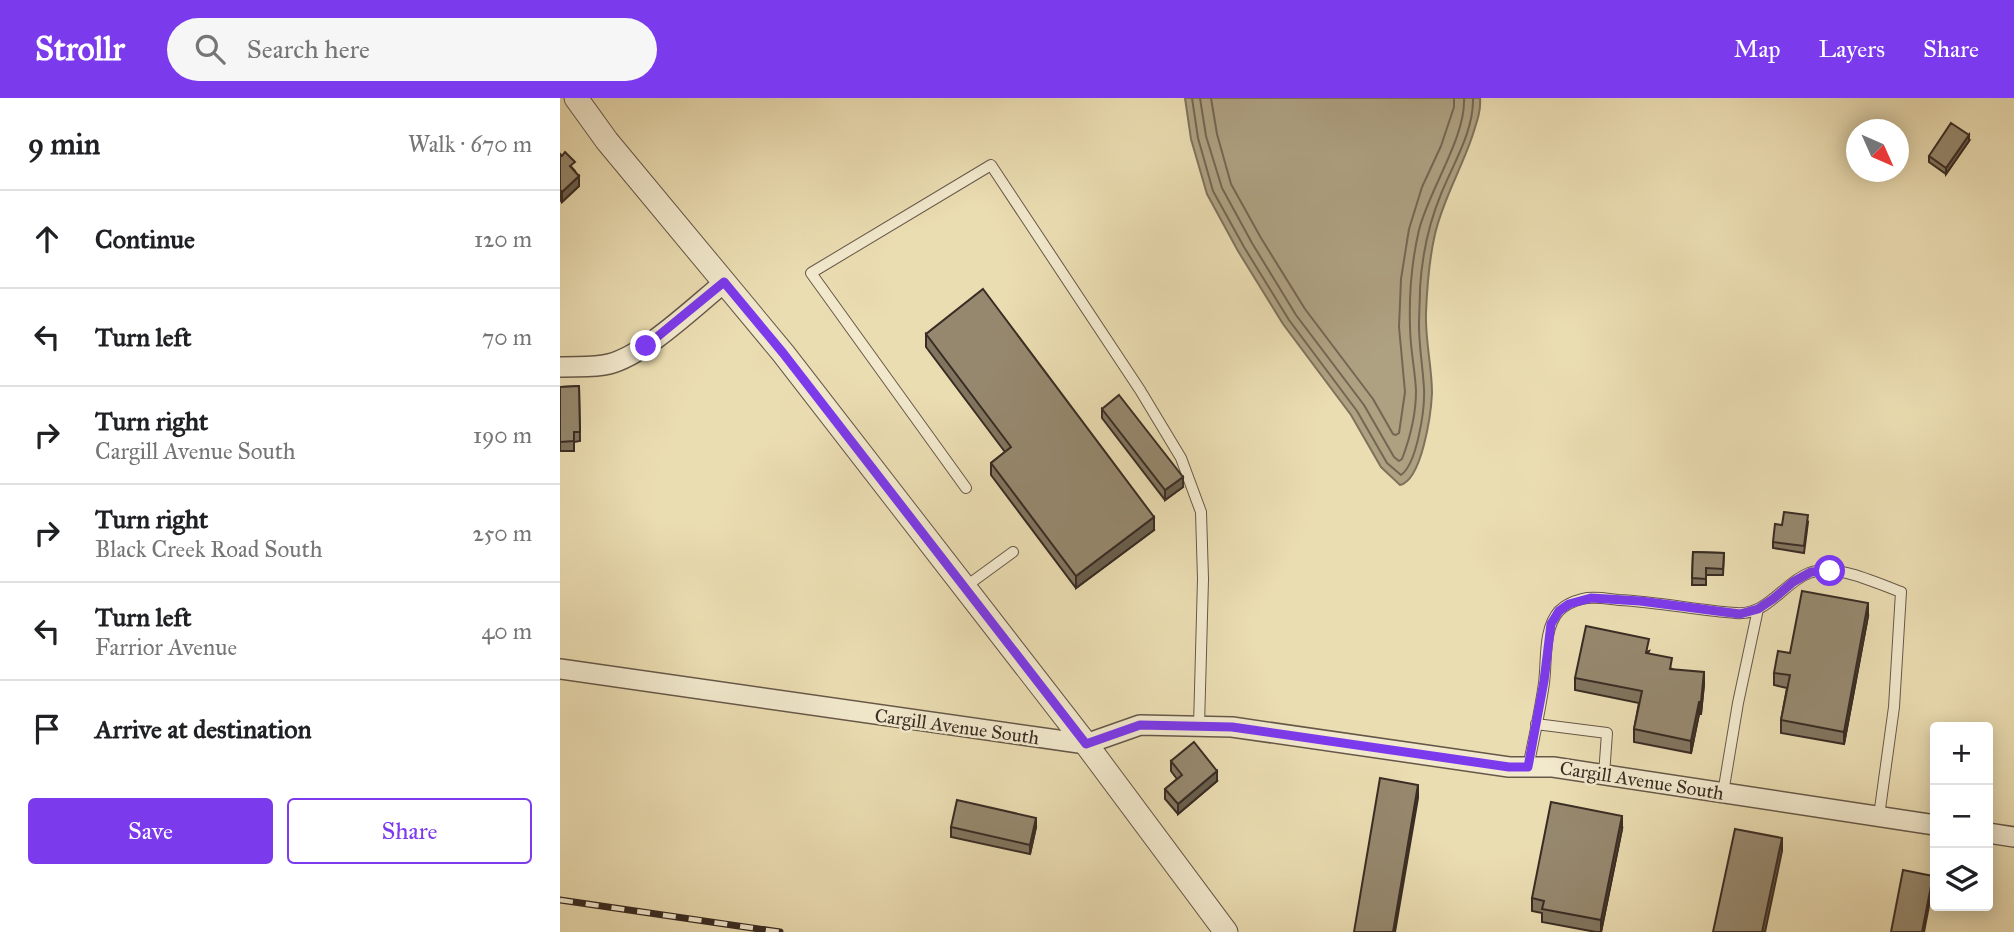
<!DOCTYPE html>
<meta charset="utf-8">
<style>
:root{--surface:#fff;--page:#f6f6f6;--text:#202124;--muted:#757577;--line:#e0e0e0;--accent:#7c3aed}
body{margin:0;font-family:"IM FELL Great Primer",serif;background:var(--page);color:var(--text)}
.controls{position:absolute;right:21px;bottom:21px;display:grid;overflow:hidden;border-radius:7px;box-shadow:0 4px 18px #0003}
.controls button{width:63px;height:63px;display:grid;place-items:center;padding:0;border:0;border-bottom:2px solid var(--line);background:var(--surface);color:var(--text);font:35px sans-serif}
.compass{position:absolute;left:1286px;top:21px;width:63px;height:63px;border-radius:50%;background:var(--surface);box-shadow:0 4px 18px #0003;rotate:135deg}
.stop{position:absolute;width:21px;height:21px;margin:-16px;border:5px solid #7c3aed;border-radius:50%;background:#fff}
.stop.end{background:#7c3aed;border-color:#fff;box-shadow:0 2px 7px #0008}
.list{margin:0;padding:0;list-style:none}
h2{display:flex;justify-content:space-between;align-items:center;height:91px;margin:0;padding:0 28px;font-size:30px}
h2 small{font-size:23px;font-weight:400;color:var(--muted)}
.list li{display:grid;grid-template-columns:46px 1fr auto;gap:21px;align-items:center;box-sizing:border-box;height:98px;padding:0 28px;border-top:2px solid var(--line)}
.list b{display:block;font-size:26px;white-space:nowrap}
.list p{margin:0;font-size:23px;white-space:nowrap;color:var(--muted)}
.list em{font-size:23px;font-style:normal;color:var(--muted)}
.actions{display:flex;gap:14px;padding:21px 28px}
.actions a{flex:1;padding:16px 0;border:2px solid var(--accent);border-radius:7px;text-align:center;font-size:24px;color:var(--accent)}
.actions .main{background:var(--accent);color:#fff}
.icon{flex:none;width:38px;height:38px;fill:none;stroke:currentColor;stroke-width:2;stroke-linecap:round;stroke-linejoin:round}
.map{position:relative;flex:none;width:1454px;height:834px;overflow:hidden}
header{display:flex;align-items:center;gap:42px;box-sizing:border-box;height:98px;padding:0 35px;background:var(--accent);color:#fff}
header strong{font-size:33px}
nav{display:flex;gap:38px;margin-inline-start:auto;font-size:24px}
.search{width:490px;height:63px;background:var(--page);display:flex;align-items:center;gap:18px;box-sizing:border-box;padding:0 24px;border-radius:38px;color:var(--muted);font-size:26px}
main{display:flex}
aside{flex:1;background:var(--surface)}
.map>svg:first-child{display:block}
.water{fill:#aea182;stroke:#7f725c;stroke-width:2}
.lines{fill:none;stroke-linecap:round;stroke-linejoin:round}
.shore{stroke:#746653;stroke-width:2}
.service-casing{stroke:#665848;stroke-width:12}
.minor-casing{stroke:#665848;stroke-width:22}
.tertiary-casing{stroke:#665848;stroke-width:25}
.service{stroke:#f2e9cd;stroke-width:10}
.minor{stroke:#f2e9cd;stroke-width:19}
.tertiary{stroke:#f2e9cd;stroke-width:23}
.rail-casing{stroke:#392c24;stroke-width:7}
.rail{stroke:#f2e9cd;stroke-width:4.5;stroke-dasharray:13;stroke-linecap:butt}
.wall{fill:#81755f;stroke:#392c24;stroke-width:2}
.shaded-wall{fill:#695f4d;stroke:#392c24;stroke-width:2}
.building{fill:#96886e;stroke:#392c24;stroke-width:2}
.route{stroke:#7c3aed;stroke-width:9}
.labels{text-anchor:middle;stroke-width:5;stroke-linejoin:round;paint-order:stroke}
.street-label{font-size:19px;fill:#392c24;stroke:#f2e9cd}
</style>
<header>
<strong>Strollr</strong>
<div class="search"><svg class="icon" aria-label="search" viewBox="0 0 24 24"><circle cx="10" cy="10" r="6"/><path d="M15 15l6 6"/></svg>Search here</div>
<nav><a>Map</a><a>Layers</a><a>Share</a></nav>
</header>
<main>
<aside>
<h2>9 min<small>Walk · 670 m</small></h2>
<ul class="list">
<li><svg class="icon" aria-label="ahead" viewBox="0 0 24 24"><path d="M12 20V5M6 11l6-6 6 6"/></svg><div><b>Continue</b></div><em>120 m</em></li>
<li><svg class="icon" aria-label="left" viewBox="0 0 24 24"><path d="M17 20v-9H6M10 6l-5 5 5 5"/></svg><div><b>Turn left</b></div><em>70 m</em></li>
<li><svg class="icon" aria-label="right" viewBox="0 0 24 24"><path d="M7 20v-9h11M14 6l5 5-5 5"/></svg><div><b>Turn right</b><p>Cargill Avenue South</p></div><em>190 m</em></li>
<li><svg class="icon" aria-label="right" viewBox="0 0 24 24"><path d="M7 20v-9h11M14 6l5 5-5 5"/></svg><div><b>Turn right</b><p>Black Creek Road South</p></div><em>250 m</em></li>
<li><svg class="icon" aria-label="left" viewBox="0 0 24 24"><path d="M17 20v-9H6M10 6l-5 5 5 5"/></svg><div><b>Turn left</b><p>Farrior Avenue</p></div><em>40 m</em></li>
<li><svg class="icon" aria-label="arrive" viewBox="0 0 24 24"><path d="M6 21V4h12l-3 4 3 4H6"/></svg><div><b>Arrive at destination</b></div></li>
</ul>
<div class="actions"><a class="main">Save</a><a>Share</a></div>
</aside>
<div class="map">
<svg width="1454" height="834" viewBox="0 0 1454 834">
<rect width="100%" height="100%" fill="#ebddb2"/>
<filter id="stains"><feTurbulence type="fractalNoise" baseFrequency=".00286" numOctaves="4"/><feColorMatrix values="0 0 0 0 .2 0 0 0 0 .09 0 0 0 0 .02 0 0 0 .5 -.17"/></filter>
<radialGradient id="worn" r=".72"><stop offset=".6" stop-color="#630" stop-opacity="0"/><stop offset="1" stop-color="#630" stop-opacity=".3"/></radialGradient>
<path class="water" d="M 625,0 L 920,0 C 921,13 917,23 913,36 C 902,70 883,101 875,136 C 869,162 867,189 866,215 C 865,242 872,269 872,295 C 871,316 862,382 840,387 L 821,369 L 791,317 L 723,226 L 678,153 L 647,96 L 631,41 Z"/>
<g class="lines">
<path class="shore" d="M 632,0 L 638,40 L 653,93 L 684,149 L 729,222 L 797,313 L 827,365 L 841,377 C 857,366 865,311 864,291 C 863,270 859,249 859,227 C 859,215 860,202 860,190 C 862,158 869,125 881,96 C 893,66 914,33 913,0
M 640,0 L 646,38 L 662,90 L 692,145 L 736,217 L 804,307 L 834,359 L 839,363 L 842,361 C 850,340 856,315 856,293 C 855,271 850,250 850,228 C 849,197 852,162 859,132 C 869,92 906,39 904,0
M 651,0 L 657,36 L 671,86 L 701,140 L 745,211 L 813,301 L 833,336 L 836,337 L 839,335 L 845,294 L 839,229 L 841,181 L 849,131 L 862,89 L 881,48 L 894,9 L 894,0"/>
<defs>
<path id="service" d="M 406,390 L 251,175 L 431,67 L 580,292 L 621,360 L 641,414 L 643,481 L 639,628
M 405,489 L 453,454
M 976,626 L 1047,635 L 1044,677
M 968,669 C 974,641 980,613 984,585 C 987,563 983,531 999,513 C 1005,507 1014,503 1022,501 C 1034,498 1048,501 1059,502 C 1098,504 1137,512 1176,515 C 1207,518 1223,485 1249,475 C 1276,465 1316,485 1341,494 L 1334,609 L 1319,718
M 1163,695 L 1178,605 L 1198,511"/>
<path id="minor" d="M 0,269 C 16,268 34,270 49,266 C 85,257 135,208 165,184
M 0,571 L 526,646 L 580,627 L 672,629 L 949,669 L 993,669 L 1375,727
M 1428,735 L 1454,739"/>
<path id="tertiary" d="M 16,0 L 47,43 L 223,255 L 526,646 L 666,834"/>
</defs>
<use href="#service" class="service-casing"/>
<use href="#minor" class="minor-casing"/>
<use href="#tertiary" class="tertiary-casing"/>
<use href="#service" class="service"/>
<use href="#minor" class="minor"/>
<use href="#tertiary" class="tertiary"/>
<defs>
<path id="rail" d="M 0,802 L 220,834"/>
</defs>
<use href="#rail" class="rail-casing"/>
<use href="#rail" class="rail"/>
</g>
<path class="wall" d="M 1409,43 L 1386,76 L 1369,64 L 1369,58 Z
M 0,56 L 15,73 L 19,88 L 2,104 L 0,102 Z
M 366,236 L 594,432 L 516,490 L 431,377 L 431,365 L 445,354 L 366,249 Z
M 19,288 L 20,343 L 14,344 L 14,353 L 0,353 L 0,289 Z
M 542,311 L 623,389 L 605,402 L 542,320 Z
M 1248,424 L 1244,455 L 1213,450 L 1213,444 Z
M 1133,454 L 1164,455 L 1163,477 L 1146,477 L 1146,487 L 1132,487 Z
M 1308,518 L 1284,646 L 1221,635 L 1221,622 L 1227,590 L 1214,587 L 1214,575 L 1230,555 Z
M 1089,553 L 1088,555 L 1112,571 L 1144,586 L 1141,616 L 1139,616 L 1131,655 L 1074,644 L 1074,631 L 1079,605 L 1015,592 L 1015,580 Z
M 611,663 L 657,683 L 618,716 L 605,701 L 605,691 L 617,681 L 611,673 Z
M 391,729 L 476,729 L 470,756 L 391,739 Z
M 1062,731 L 1041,834 L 1036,834 L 982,824 L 982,815 L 972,813 L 972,800 Z"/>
<path class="shaded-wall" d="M 1409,37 L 1409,43 L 1386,76 L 1386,70 Z
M 19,78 L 19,88 L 2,104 L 2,94 Z
M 623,379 L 623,389 L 605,402 L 605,392 Z
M 594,419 L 594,432 L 516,490 L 516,478 Z
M 1308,505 L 1308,518 L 1284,646 L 1284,634 Z
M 1144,574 L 1144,586 L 1141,616 L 1141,604 Z
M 1139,604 L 1139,616 L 1131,655 L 1131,643 Z
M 657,673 L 657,683 L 618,716 L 618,706 Z
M 858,687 L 858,700 L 835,834 L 833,834 Z
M 1062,718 L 1062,731 L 1041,834 L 1041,822 Z
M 476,720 L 476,729 L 470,756 L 470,747 Z
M 1222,740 L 1222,753 L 1205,834 L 1202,834 Z
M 1373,778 L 1373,787 L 1364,834 L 1362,834 Z"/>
<path class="building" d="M 1391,25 L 1409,37 L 1386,70 L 1369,58 Z
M 5,54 L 15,64 L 10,68 L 19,78 L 2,94 L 0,92 L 0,56 L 2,58 Z
M 423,191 L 594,419 L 516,478 L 431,365 L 451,349 L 366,236 Z
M 19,288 L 20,334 L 14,334 L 14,343 L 0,344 L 0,289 Z
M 559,297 L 623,379 L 605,392 L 542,311 Z
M 1224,414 L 1248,417 L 1244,448 L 1213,444 L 1215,426 L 1222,427 Z
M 1133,454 L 1164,455 L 1163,471 L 1146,470 L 1146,481 L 1132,480 Z
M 1242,493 L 1308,505 L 1284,634 L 1221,622 L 1230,577 L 1214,575 L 1218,553 L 1230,555 Z
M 1026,528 L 1089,541 L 1086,555 L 1112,560 L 1110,571 L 1144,574 L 1141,604 L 1139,604 L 1131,643 L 1074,631 L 1082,593 L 1015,580 Z
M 634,644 L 657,673 L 618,706 L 605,691 L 622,677 L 611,663 Z
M 820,680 L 858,687 L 833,834 L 794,834 Z
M 397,702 L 476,720 L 470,747 L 391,729 Z
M 991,704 L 1062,718 L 1041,822 L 982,811 L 984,803 L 972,800 Z
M 1175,731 L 1222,740 L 1202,834 L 1153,834 Z
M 1343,772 L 1373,778 L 1362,834 L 1331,834 Z"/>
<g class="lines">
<path class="route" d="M 86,248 L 164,184 L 223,255 L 526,646 L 580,627 L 672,629 L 949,669 L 968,669 L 984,583 L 991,526 L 999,513 L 1009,506 L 1031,500 L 1080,503 L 1180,516 L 1198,511 L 1213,501 L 1233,484 L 1251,474 L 1270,473"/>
</g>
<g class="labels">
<g class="street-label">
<text transform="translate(397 628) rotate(8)" y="7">Cargill Avenue South</text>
<text transform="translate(1082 682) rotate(9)" y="7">Cargill Avenue South</text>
</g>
</g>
<rect width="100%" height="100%" filter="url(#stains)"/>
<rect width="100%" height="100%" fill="url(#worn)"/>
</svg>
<div class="controls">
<button>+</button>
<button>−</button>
<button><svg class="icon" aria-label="layers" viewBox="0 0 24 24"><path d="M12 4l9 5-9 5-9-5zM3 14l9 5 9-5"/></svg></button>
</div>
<svg class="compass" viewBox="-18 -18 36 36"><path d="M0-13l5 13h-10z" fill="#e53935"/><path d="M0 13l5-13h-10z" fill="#757577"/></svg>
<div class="stop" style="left:1270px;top:473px"></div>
<div class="stop end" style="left:86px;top:248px"></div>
</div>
</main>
